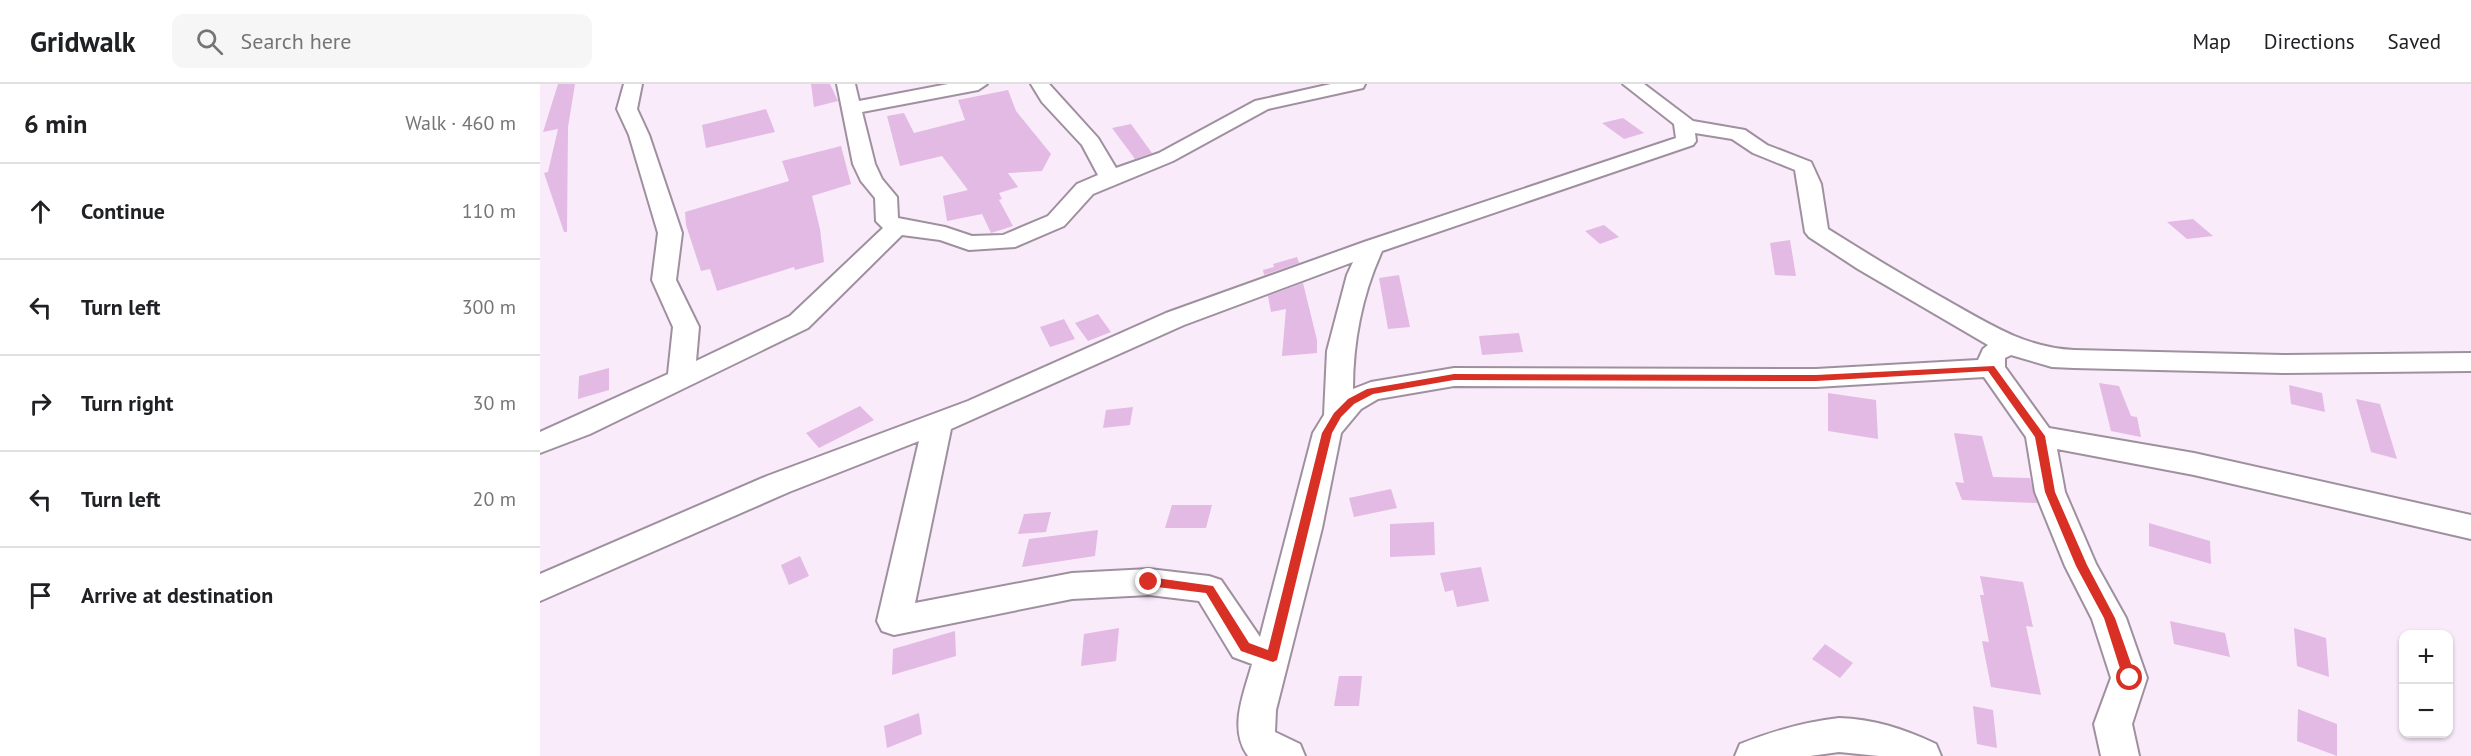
<!DOCTYPE html>
<meta charset="utf-8">
<style>
:root{--surface:#fff;--page:#f6f6f6;--text:#202124;--muted:#757577;--line:#e0e0e0}
body{margin:0;font-family:"PT Sans",sans-serif;background:var(--page);color:var(--text)}
.controls{position:absolute;right:18px;bottom:18px;display:grid;overflow:hidden;border-radius:12px;box-shadow:0 2px 4px #0004}
.controls button{width:54px;height:54px;display:grid;place-items:center;padding:0;border:0;border-bottom:2px solid var(--line);background:var(--surface);color:var(--text);font:30px sans-serif}
.stop{position:absolute;width:18px;height:18px;margin:-14px;border:4px solid #d93025;border-radius:50%;background:#fff}
.stop.end{background:#d93025;border-color:#fff;box-shadow:0 2px 6px #0008}
.list{margin:0;padding:0;list-style:none}
h2{display:flex;justify-content:space-between;align-items:center;height:78px;margin:0;padding:0 24px;font-size:26px}
h2 small{font-size:20px;font-weight:400;color:var(--muted)}
.list li{display:grid;grid-template-columns:39px 1fr auto;gap:18px;align-items:center;box-sizing:border-box;height:96px;padding:0 24px;border-top:2px solid var(--line)}
.list b{display:block;font-size:22px;white-space:nowrap}
.list em{font-size:20px;font-style:normal;color:var(--muted)}
.icon{flex:none;width:33px;height:33px;fill:none;stroke:currentColor;stroke-width:2;stroke-linecap:round;stroke-linejoin:round}
.map{position:relative;flex:none;width:1931px;height:672px;overflow:hidden}
header{display:flex;align-items:center;gap:36px;box-sizing:border-box;height:84px;padding:0 30px;background:var(--surface);border-bottom:2px solid var(--line)}
header strong{font-size:28px}
nav{display:flex;gap:33px;margin-inline-start:auto;font-size:21px}
.search{width:420px;height:54px;background:var(--page);display:flex;align-items:center;gap:15px;box-sizing:border-box;padding:0 21px;border-radius:12px;color:var(--muted);font-size:22px}
main{display:flex}
aside{flex:1;background:var(--surface)}
.map>svg:first-child{display:block}
.building{fill:#e2bae3}
.lines{fill:none;stroke-linecap:round;stroke-linejoin:round}
.minor-casing{stroke:#9f909f;stroke-width:4}
.minor{fill:#fff;fill-rule:evenodd}
.route{fill:#d93025}
</style>
<header>
<strong>Gridwalk</strong>
<div class="search"><svg class="icon" aria-label="search" viewBox="0 0 24 24"><circle cx="10" cy="10" r="6"/><path d="M15 15l6 6"/></svg>Search here</div>
<nav><a>Map</a><a>Directions</a><a>Saved</a></nav>
</header>
<main>
<aside>
<h2>6 min<small>Walk · 460 m</small></h2>
<ul class="list">
<li><svg class="icon" aria-label="ahead" viewBox="0 0 24 24"><path d="M12 20V5M6 11l6-6 6 6"/></svg><div><b>Continue</b></div><em>110 m</em></li>
<li><svg class="icon" aria-label="left" viewBox="0 0 24 24"><path d="M17 20v-9H6M10 6l-5 5 5 5"/></svg><div><b>Turn left</b></div><em>300 m</em></li>
<li><svg class="icon" aria-label="right" viewBox="0 0 24 24"><path d="M7 20v-9h11M14 6l5 5-5 5"/></svg><div><b>Turn right</b></div><em>30 m</em></li>
<li><svg class="icon" aria-label="left" viewBox="0 0 24 24"><path d="M17 20v-9H6M10 6l-5 5 5 5"/></svg><div><b>Turn left</b></div><em>20 m</em></li>
<li><svg class="icon" aria-label="arrive" viewBox="0 0 24 24"><path d="M6 21V4h12l-3 4 3 4H6"/></svg><div><b>Arrive at destination</b></div></li>
</ul>
</aside>
<div class="map">
<svg width="1931" height="672" viewBox="0 0 1931 672">
<rect width="100%" height="100%" fill="#faebfb"/>
<path class="building" d="M 18,0 L 35,0 L 28,43 L 27,148 L 24,148 L 4,89 L 8,88 L 18,45 L 3,48 Z
M 271,0 L 290,0 L 298,17 L 274,23 Z
M 468,6 L 476,27 L 511,70 L 502,87 L 468,89 L 478,103 L 459,109 L 462,115 L 459,116 L 473,142 L 451,149 L 442,130 L 407,137 L 403,112 L 428,106 L 402,72 L 360,82 L 347,32 L 364,29 L 374,49 L 425,36 L 418,16 Z
M 226,25 L 235,48 L 166,64 L 162,41 Z
M 1083,34 L 1104,49 L 1084,55 L 1062,39 Z
M 591,40 L 612,69 L 595,75 L 572,44 Z
M 301,62 L 311,100 L 272,112 L 280,145 L 284,178 L 255,186 L 254,183 L 177,207 L 170,185 L 161,187 L 146,141 L 145,128 L 249,97 L 242,77 Z
M 1653,135 L 1673,152 L 1647,155 L 1627,138 Z
M 1064,141 L 1079,153 L 1060,160 L 1045,147 Z
M 1250,156 L 1256,192 L 1235,191 L 1230,159 Z
M 757,173 L 759,179 L 724,191 L 723,186 L 734,183 L 733,180 Z
M 859,191 L 870,243 L 848,245 L 839,194 Z
M 763,199 L 777,256 L 777,269 L 742,272 L 746,225 L 731,228 L 728,212 Z
M 558,230 L 571,248 L 548,257 L 535,239 Z
M 524,235 L 535,255 L 510,263 L 500,243 Z
M 979,249 L 983,268 L 942,271 L 939,252 Z
M 69,284 L 69,306 L 38,315 L 39,292 Z
M 1559,299 L 1579,302 L 1591,332 L 1597,333 L 1601,353 L 1571,347 Z
M 1749,301 L 1782,309 L 1785,328 L 1751,320 Z
M 1288,309 L 1336,316 L 1338,355 L 1288,347 Z
M 1816,315 L 1840,320 L 1857,375 L 1831,368 Z
M 320,322 L 334,336 L 279,364 L 266,349 Z
M 593,323 L 590,341 L 563,344 L 566,326 Z
M 1414,349 L 1442,352 L 1453,393 L 1490,394 L 1497,419 L 1422,416 L 1415,398 L 1424,399 Z
M 851,405 L 857,424 L 814,433 L 809,414 Z
M 632,421 L 672,421 L 666,444 L 625,444 Z
M 511,428 L 506,448 L 478,450 L 484,430 Z
M 894,438 L 895,471 L 850,473 L 850,440 Z
M 1609,439 L 1670,457 L 1671,480 L 1609,462 Z
M 558,446 L 555,472 L 482,483 L 489,455 Z
M 260,472 L 269,492 L 249,501 L 241,481 Z
M 941,483 L 949,517 L 917,523 L 913,506 L 905,508 L 900,489 Z
M 1440,492 L 1483,498 L 1493,543 L 1486,542 L 1501,611 L 1451,603 L 1442,557 L 1449,558 L 1440,511 L 1444,511 Z
M 1630,537 L 1685,549 L 1690,573 L 1634,560 Z
M 579,544 L 576,577 L 541,582 L 544,550 Z
M 1754,544 L 1786,554 L 1789,593 L 1757,582 Z
M 415,547 L 416,572 L 352,591 L 353,565 Z
M 1285,560 L 1313,579 L 1300,594 L 1272,575 Z
M 799,592 L 822,592 L 819,622 L 794,622 Z
M 1433,622 L 1453,626 L 1457,664 L 1437,660 Z
M 1758,625 L 1797,640 L 1797,672 L 1757,657 Z
M 379,629 L 382,650 L 347,664 L 344,642 Z"/>
<g class="lines">
<defs>
<path id="minor" d="M 84,0 L 102,0 L 97,25 L 109,51 L 142,149 L 136,196 L 159,243 L 156,277 L 250,232 L 343,144 L 336,137 L 335,114 L 321,97 L 313,80 L 297,0 L 315,0 L 319,17 L 408,0 L 447,0 L 438,6 L 322,28 L 335,80 L 342,95 L 357,113 L 358,134 L 405,143 L 432,152 L 463,151 L 508,132 L 537,100 L 558,91 L 542,61 L 502,18 L 491,0 L 509,0 L 558,54 L 576,84 L 619,69 L 715,17 L 791,0 L 825,0 L 823,4 L 728,25 L 633,77 L 553,110 L 524,142 L 475,163 L 429,166 L 400,156 L 362,151 L 268,244 L 50,350 L 0,369 L 0,348 L 128,290 L 133,243 L 112,196 L 118,149 L 89,51 L 77,25 Z
M 1083,0 L 1104,0 L 1153,37 L 1205,46 L 1227,61 L 1271,78 L 1281,100 L 1288,145 C 1326,169 1364,192 1403,214 C 1446,238 1484,264 1534,266 L 1743,271 L 1931,269 L 1931,287 L 1743,289 L 1534,284 L 1512,283 L 1471,271 L 1465,274 L 1465,283 L 1509,344 L 1654,369 L 1931,431 L 1931,455 L 1654,391 L 1517,365 L 1525,408 L 1556,480 L 1586,534 L 1607,594 L 1592,640 L 1599,672 L 1561,672 L 1554,640 L 1571,594 L 1552,535 L 1525,482 L 1495,408 L 1486,353 L 1444,293 L 1276,303 L 914,302 L 838,315 L 821,325 L 801,349 L 782,444 L 736,626 L 735,648 L 760,660 L 765,672 L 708,672 C 688,644 704,610 712,580 L 693,573 L 659,517 L 609,511 L 532,515 L 354,551 L 342,547 L 337,537 L 379,357 L 249,408 L 0,517 L 0,490 L 227,392 L 428,317 L 626,229 L 824,158 L 1136,54 L 1134,40 ZM 1155,49 L 1192,55 L 1213,69 L 1255,86 L 1265,148 L 1269,153 L 1318,185 L 1448,261 L 1443,265 L 1438,276 L 1276,285 L 914,284 L 831,298 L 813,305 C 813,258 822,211 842,167 L 1153,61 L 1156,57 ZM 813,178 L 807,191 L 787,267 L 784,331 L 773,349 L 720,553 L 681,496 L 669,492 L 609,485 L 532,489 L 375,519 L 411,345 L 644,241 Z
M 1299,634 C 1334,635 1364,645 1396,660 L 1401,672 L 1339,672 L 1299,668 L 1270,672 L 1195,672 L 1200,660 C 1233,647 1264,638 1299,634 Z"/>
</defs>
<use href="#minor" class="minor-casing"/>
<use href="#minor" class="minor"/>
</g>
<path class="route" d="M 1454,282 L 1505,352 L 1515,408 L 1547,481 L 1575,534 L 1596,594 L 1594,598 L 1590,599 L 1583,594 L 1564,534 L 1536,482 L 1505,408 L 1495,353 L 1448,287 L 1276,297 L 914,296 L 833,310 L 814,320 L 801,333 L 792,349 L 737,576 L 733,578 L 701,567 L 666,509 L 609,502 L 604,498 L 609,493 L 673,502 L 709,559 L 728,566 L 782,349 L 794,329 L 808,315 L 827,305 L 914,290 L 1276,291 Z"/>
</svg>
<div class="controls">
<button>+</button>
<button>−</button>
</div>
<div class="stop" style="left:1590px;top:594px"></div>
<div class="stop end" style="left:609px;top:498px"></div>
</div>
</main>
